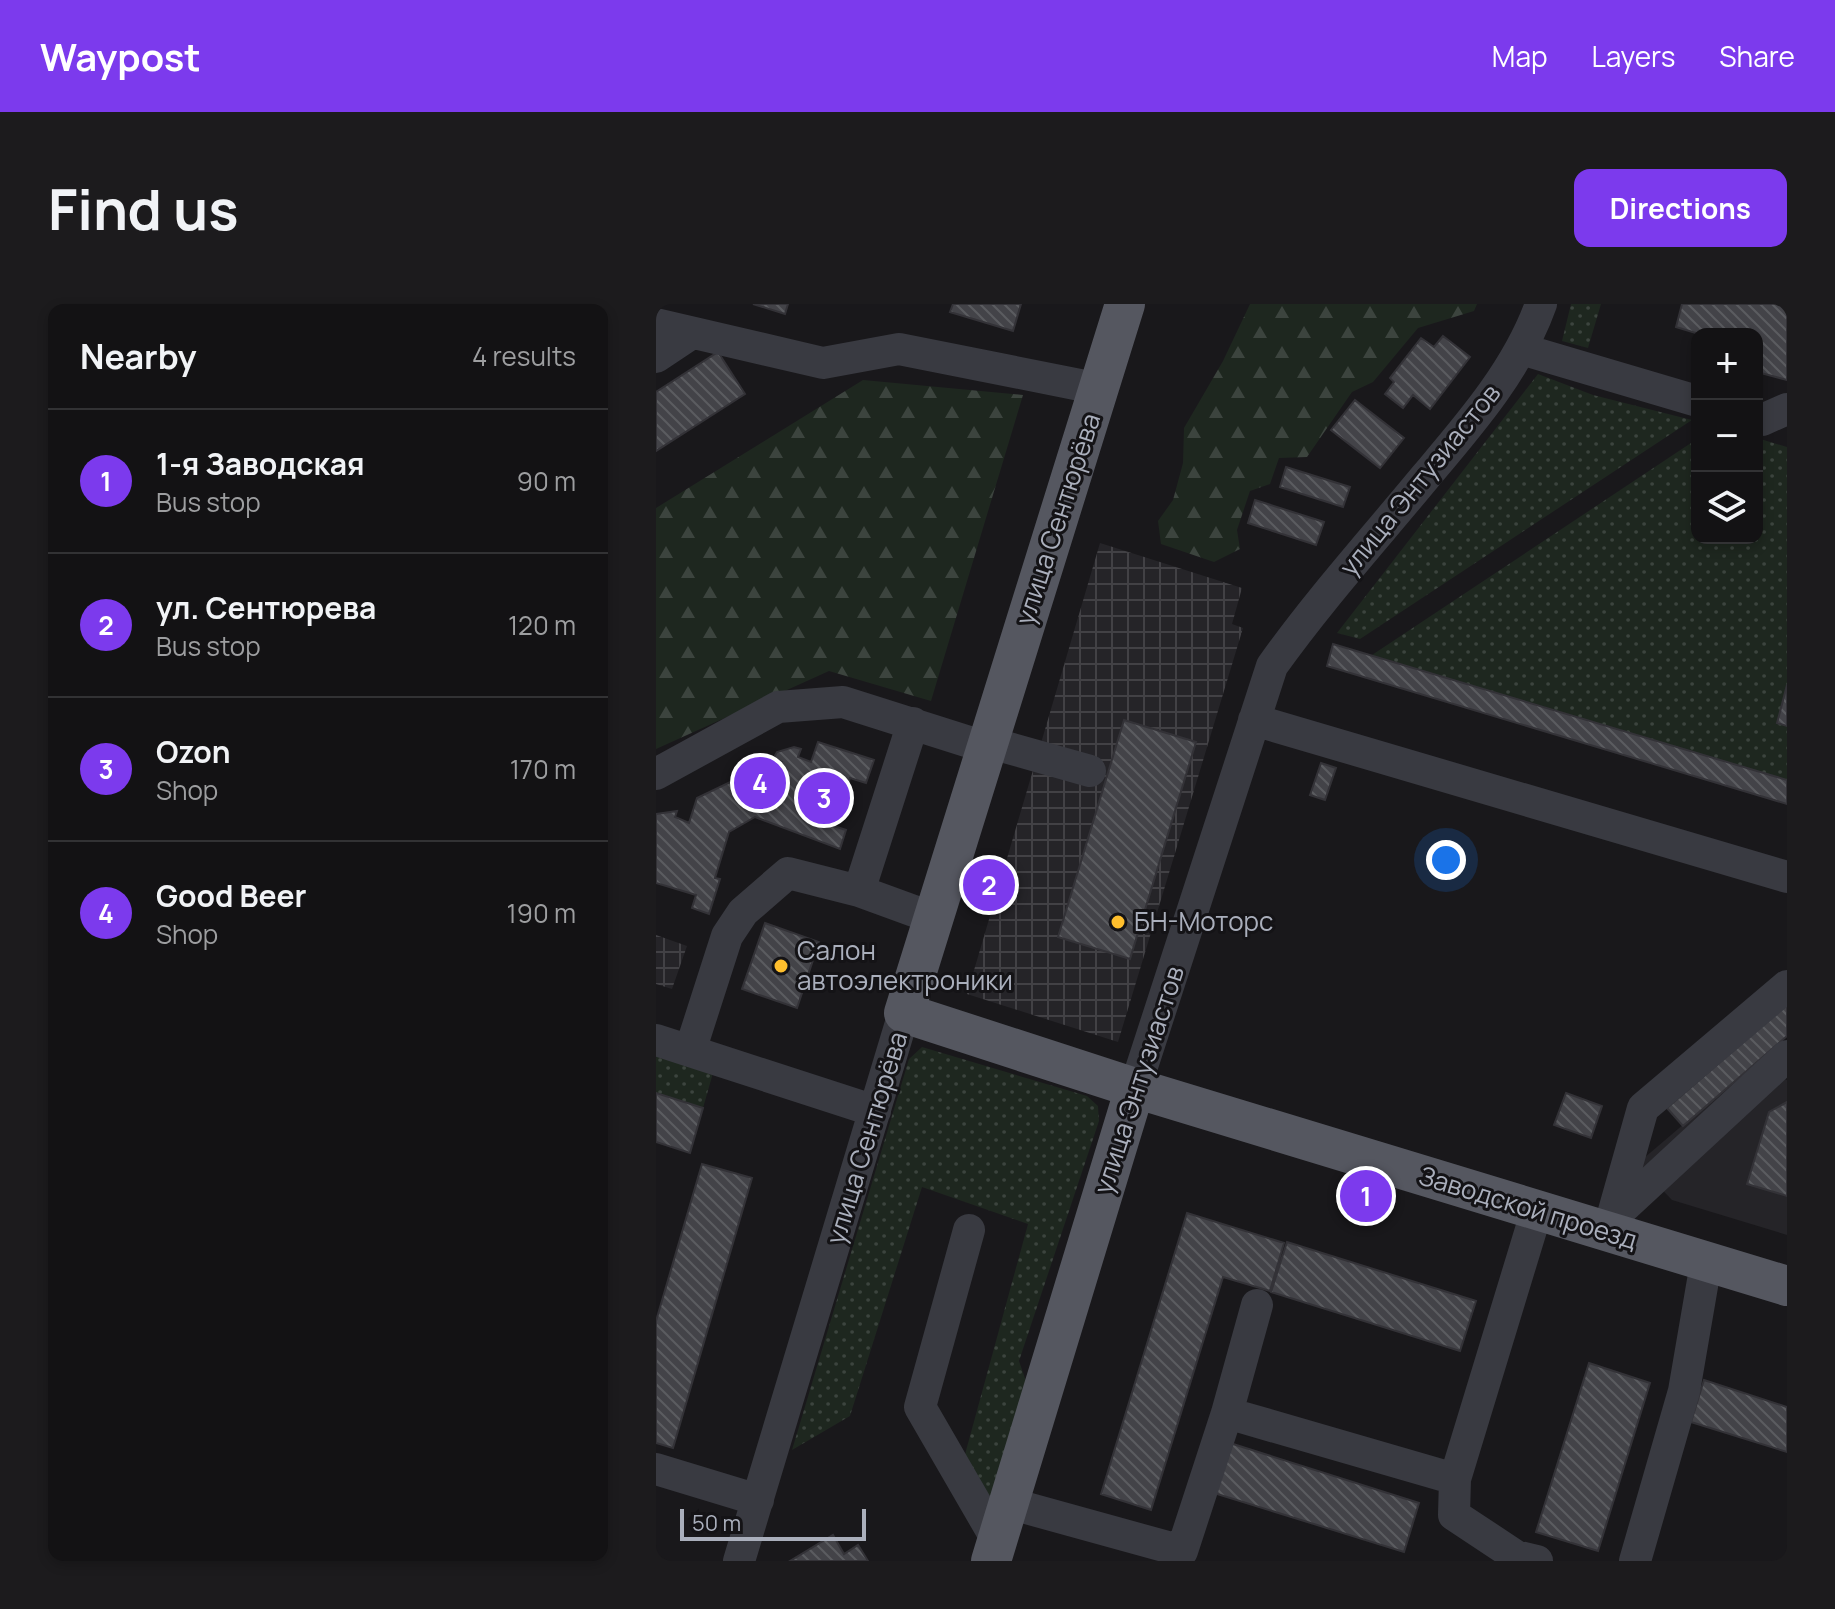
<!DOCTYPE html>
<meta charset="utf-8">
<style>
:root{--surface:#131214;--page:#1c1b1d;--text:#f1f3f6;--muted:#9d9ea0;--line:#323234;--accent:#7c3aed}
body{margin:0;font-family:Manrope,sans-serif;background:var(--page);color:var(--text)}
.controls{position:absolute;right:24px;top:24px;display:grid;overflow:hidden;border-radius:16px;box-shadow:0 4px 12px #0003}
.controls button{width:72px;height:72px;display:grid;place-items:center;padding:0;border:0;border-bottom:2px solid var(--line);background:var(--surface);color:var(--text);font:40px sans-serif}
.scale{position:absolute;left:24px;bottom:20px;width:186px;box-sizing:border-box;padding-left:8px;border:4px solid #aaafbc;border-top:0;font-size:22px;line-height:28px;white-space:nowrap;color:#aaafbc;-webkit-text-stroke:6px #141316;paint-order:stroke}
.you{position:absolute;left:790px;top:556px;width:28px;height:28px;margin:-20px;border:6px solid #fff;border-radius:50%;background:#1a73e8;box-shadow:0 0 0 12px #1a73e833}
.badge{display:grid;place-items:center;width:52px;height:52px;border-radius:50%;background:var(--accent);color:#fff;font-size:26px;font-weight:700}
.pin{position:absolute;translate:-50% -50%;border:4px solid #fff;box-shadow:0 2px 8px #0006}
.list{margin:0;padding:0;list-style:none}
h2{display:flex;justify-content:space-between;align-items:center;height:104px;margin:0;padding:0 32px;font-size:34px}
h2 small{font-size:26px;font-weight:400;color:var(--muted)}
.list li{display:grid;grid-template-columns:52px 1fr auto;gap:24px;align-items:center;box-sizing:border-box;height:144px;padding:0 32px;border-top:2px solid var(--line)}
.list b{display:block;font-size:30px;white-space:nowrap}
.list p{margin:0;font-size:26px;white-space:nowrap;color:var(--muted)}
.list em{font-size:26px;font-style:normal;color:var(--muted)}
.icon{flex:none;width:44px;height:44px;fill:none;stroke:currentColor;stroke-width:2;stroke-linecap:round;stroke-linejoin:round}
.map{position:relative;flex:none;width:1131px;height:1257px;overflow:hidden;border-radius:16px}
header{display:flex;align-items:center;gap:48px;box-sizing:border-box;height:112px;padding:0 40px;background:var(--accent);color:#fff}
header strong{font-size:38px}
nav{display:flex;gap:44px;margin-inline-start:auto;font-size:28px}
.intro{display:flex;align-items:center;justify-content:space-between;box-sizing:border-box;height:192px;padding:0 48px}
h1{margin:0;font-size:56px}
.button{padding:20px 36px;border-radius:16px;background:var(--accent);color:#fff;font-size:28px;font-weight:700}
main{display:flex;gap:48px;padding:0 48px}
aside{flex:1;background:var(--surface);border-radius:16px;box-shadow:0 4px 12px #0003}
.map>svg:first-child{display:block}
.built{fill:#252428}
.industrial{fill:url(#industrial-grid)}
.grass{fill:url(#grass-dots)}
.forest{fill:url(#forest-firs)}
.building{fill:url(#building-back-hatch);stroke:#333237;stroke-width:2}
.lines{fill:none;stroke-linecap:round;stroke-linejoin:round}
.minor{stroke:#393a41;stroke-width:32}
.major{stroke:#555760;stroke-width:40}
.poi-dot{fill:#ffbf2d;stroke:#141316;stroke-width:3}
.labels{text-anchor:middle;stroke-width:6;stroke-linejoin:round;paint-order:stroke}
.street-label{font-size:26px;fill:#aaafbc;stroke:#141316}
.poi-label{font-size:26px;fill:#aaafbc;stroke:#141316;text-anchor:start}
</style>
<header>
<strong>Waypost</strong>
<nav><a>Map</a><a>Layers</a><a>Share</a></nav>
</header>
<div class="intro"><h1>Find us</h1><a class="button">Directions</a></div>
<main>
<aside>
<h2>Nearby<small>4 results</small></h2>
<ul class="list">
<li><span class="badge">1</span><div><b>1-я Заводская</b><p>Bus stop</p></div><em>90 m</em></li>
<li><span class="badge">2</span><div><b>ул. Сентюрева</b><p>Bus stop</p></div><em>120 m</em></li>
<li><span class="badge">3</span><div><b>Ozon</b><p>Shop</p></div><em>170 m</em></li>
<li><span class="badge">4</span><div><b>Good Beer</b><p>Shop</p></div><em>190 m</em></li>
</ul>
</aside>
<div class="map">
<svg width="1131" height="1257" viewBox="0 0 1131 1257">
<defs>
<pattern id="industrial-grid" width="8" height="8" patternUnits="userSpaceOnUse" patternTransform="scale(2)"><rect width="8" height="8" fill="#252428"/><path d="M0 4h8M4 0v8" fill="none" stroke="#424145"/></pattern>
<pattern id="grass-dots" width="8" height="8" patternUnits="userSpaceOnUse" patternTransform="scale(2)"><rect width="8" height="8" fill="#1e271f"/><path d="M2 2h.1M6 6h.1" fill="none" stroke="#3c443e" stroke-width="1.8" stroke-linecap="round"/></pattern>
<pattern id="forest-firs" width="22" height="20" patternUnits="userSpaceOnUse" patternTransform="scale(2)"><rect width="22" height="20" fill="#1e271f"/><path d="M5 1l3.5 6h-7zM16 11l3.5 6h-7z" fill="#3c443e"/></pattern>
<pattern id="building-back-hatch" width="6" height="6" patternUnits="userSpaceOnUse" patternTransform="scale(2)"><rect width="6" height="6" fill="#434348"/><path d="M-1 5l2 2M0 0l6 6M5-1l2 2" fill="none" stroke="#5b5c60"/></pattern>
</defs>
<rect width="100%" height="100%" fill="#19181b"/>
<path class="built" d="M 1097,761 L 1131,776 L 1131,931 L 1016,896 L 981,860 Z"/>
<path class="industrial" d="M 444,239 L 586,284 L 576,320 L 587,324 L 462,738 L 311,690 Z
M 0,631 L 31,642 L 16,685 L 0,680 Z"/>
<path class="grass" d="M 915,0 L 945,0 L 932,44 L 906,37 Z
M 882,70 L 937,91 L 1036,116 L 704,335 L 681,329 Z
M 1101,134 L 1131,143 L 1131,381 L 1121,418 L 1131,422 L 1131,476 L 716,351 L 1041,135 L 1041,234 L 1101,234 Z
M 0,737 L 61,755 L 47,804 L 0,789 Z
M 266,743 L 431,792 L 442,802 L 443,817 L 363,1057 L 373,1086 L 338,1204 L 308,1154 L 372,920 L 266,883 L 194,1112 L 136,1146 L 253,755 Z"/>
<path class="forest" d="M 594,0 L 821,0 L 818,7 L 762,24 L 717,78 L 696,88 L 651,153 L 623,154 L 614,180 L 594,187 L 581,226 L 584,245 L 558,258 L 505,240 L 502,217 L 517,196 L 527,159 L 528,124 L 567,57 Z
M 207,76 L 367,91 L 275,397 L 173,367 L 0,445 L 0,204 Z"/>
<path class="building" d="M 97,0 L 132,0 L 129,10 Z
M 297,0 L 365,0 L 357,27 L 294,8 Z
M 1026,0 L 1131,0 L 1131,76 L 1101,68 L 1101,30 L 1043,30 L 1020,23 Z
M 787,32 L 814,53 L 774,105 L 757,91 L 747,104 L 729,90 L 738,78 L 734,74 L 765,34 L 778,43 Z
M 62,48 L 89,90 L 0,147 L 0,88 Z
M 699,96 L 748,134 L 724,164 L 675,126 Z
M 630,163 L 694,183 L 687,203 L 624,183 Z
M 599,196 L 668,218 L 660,241 L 592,219 Z
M 677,340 L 1131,476 L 1131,500 L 671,362 Z
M 1131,381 L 1131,422 L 1121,419 Z
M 468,416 L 540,438 L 474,655 L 402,633 Z
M 162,438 L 218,456 L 210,479 L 194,474 L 178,522 L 190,526 L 184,545 L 99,513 L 73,528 L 59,574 L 64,575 L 53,610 L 36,604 L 40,591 L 0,579 L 0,510 L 21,507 L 19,513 L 33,519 L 41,494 L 97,467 L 119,475 L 126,458 L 117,455 L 121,448 L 138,443 L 145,445 L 142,453 L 155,458 Z
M 665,459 L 680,464 L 669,496 L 654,491 Z
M 109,619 L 163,638 L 141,704 L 86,685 Z
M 1131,700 L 1131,732 L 1027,822 L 1011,804 Z
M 0,789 L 47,804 L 34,849 L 0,838 Z
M 910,789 L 946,802 L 935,834 L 898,821 Z
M 1131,798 L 1131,892 L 1091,880 L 1113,808 Z
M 46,860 L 96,874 L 17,1144 L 0,1139 L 0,1017 Z
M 531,909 L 628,939 L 614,987 L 567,973 L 495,1206 L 445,1190 Z
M 631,938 L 820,997 L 804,1047 L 615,988 Z
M 933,1059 L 994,1079 L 942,1247 L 880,1228 Z
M 1048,1076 L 1131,1103 L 1131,1148 L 1035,1118 Z
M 574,1139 L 763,1199 L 748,1248 L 558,1189 Z
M 177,1231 L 188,1250 L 202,1241 L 212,1257 L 134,1257 Z"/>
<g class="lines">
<path class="minor" d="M 0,20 L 167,59 L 243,45 L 444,85
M 865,45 L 1041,97
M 0,53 L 36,29
M 1101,115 L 1106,116 L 1131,105
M 598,416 L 1131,573
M 331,438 L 434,467
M 0,470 L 122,403 L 187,398 L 329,443
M 203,587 L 257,419
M 0,736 L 34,747 L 71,632 L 87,608 L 132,569 L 203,587 L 277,614
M 34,747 L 219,807
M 479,784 L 616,362 C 663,296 718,235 770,172 C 814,120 862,65 885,0
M 957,913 L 1131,752
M 313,926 L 264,1103 L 341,1236
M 952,928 L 987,804 L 1131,682
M 571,1109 L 799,1175
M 0,1165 L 102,1196
M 352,1199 L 526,1247 L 571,1109 L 601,1001
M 83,1257 L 248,709
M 881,1257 L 860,1252 L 798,1211 L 799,1175 L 881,906
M 979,1257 L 1028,1087 L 1050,959"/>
<path class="major" d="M 469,0 L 248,709 L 479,784 L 1131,982
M 335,1257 L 479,784"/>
</g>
<g class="poi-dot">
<circle cx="462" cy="618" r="8"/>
<circle cx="125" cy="662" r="8"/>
</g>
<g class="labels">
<g class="street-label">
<text transform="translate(764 176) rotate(-51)" y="9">улица Энтузиастов</text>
<text transform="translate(402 215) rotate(-72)" y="9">улица Сентюрёва</text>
<text transform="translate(483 776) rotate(-72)" y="9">улица Энтузиастов</text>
<text transform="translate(211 834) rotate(-73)" y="9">улица Сентюрёва</text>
<text transform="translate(872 904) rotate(17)" y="9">Заводской проезд</text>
</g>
<g class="poi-label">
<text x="478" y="627">БН-Моторс</text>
<text x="141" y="656">Салон<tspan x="141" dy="30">автоэлектроники</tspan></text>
</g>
</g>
</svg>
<div class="controls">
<button>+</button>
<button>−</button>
<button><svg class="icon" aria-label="layers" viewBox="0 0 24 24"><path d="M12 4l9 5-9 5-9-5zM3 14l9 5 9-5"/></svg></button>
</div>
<div class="scale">50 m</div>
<div class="you"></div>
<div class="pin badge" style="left:710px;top:892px">1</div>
<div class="pin badge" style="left:333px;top:581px">2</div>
<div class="pin badge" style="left:168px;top:494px">3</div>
<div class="pin badge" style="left:104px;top:479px">4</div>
</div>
</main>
